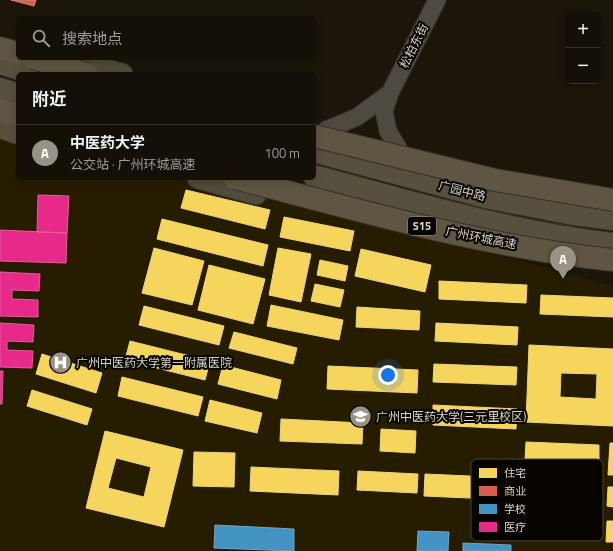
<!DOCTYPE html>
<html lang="zh">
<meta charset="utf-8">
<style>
:root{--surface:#141007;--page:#1d1911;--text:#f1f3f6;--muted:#9d9d9b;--line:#333028;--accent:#989385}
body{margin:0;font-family:"Titillium Web","Noto Sans SC",sans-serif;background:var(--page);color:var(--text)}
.controls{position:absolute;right:12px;top:12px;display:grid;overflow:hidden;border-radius:6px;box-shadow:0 2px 10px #0003}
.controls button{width:36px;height:36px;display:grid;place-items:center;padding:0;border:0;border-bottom:1px solid var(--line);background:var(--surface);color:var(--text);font:20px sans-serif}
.you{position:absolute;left:388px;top:375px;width:14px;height:14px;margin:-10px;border:3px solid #fff;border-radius:50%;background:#1a73e8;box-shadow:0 0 0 6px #1a73e833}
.badge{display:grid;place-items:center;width:26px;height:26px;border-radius:50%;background:var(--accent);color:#fff;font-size:13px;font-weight:700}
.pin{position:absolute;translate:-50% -33px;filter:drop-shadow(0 1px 2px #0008)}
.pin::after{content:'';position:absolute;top:21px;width:14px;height:12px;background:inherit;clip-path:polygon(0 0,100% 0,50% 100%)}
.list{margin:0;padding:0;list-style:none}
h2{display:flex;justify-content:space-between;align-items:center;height:52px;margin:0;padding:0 16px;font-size:17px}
h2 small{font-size:13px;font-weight:400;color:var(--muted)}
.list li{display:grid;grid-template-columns:26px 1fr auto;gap:12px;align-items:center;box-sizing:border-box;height:56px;padding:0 16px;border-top:1px solid var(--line)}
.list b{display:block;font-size:15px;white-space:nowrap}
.list p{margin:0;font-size:13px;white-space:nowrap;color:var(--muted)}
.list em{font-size:13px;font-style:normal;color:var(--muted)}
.icon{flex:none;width:22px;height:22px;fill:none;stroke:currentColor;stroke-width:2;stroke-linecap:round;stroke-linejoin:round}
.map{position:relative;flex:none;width:613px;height:551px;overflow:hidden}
.search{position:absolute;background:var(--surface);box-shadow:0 2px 10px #0003;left:16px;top:16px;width:300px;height:44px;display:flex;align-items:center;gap:10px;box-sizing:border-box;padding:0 14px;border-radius:6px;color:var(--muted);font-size:15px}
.panel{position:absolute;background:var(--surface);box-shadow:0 2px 10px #0003;left:16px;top:72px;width:300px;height:108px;border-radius:6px}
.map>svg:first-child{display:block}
.built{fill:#261d01}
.homes{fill:#f6d55c;stroke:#eed57c;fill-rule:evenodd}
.shops{fill:#d6604d;stroke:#d88372}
.schools{fill:#4393c3;stroke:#71a7c4}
.health{fill:#e7298a;stroke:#e35d9d}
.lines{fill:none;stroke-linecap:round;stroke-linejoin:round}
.tertiary-casing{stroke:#353129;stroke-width:19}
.primary-casing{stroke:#353129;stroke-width:23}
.trunk-casing{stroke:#353129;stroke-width:24}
.motorway-casing{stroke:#353129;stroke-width:24}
.tertiary{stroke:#4e4a41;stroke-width:17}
.primary{stroke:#514b3b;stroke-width:21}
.trunk{stroke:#58503f;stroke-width:22}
.motorway{stroke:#5e5643;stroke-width:22}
.motorway-bridge-casing{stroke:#353129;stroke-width:24;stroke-linecap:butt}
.motorway-bridge{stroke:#5e5643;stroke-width:22}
.labels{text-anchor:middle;stroke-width:4;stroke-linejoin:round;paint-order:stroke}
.shield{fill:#080501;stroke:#9c978c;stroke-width:1}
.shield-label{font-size:11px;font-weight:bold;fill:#dbd6c8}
.street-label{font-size:12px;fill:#dbd6c8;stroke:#080501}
.poi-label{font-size:12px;fill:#dbd6c8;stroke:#080501;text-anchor:start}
.key{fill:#080501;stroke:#47443d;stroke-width:1}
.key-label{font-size:11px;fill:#dbd6c8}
</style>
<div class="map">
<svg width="613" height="551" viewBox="0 0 613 551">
<rect width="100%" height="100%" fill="#1b1609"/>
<path class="built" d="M 0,140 L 18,143 L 18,178 L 210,178 L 613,286 L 613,551 L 0,551 Z"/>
<path class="homes" d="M 186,190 L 270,210 L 265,229 L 181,208 Z
M 284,217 L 354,231 L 350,251 L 280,237 Z
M 162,219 L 268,245 L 263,266 L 157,239 Z
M 154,248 L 204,261 L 192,305 L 142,293 Z
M 278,248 L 311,254 L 301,302 L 269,295 Z
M 361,249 L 431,265 L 425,292 L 355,276 Z
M 320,260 L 348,266 L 345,281 L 317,275 Z
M 209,265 L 265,279 L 253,324 L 198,310 Z
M 439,281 L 527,285 L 526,303 L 439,299 Z
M 315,284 L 344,290 L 340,307 L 311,301 Z
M 541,295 L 613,298 L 613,317 L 540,314 Z
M 271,305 L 343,320 L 339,340 L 267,326 Z
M 144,306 L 224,326 L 219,345 L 139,325 Z
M 357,307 L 420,311 L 419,330 L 356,327 Z
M 436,323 L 518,327 L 517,345 L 435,341 Z
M 234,332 L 297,348 L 293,364 L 229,348 Z
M 130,341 L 210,361 L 205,380 L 125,360 Z
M 529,345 L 613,349 L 613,426 L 526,422 ZM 561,373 L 597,374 L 596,399 L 560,397 Z
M 42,354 L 102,373 L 96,393 L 36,374 Z
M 434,364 L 517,367 L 516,385 L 433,382 Z
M 223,365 L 281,380 L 277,399 L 218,384 Z
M 328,366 L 418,370 L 417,393 L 327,389 Z
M 122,377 L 203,397 L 198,416 L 118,396 Z
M 32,390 L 92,409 L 87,425 L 27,406 Z
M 210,400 L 262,413 L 257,433 L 205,421 Z
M 433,405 L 517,409 L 516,429 L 433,425 Z
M 281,419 L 363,423 L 362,444 L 280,441 Z
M 381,429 L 416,431 L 415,453 L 380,451 Z
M 105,431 L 183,450 L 164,527 L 86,508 ZM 116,458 L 151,467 L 144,497 L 108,488 Z
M 526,442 L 599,445 L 599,463 L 525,459 Z
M 610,443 L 613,443 L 613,475 L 608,475 Z
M 194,452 L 235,453 L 234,487 L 193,486 Z
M 251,467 L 339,471 L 338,495 L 250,491 Z
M 358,471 L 418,474 L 417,493 L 357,490 Z
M 425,474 L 515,478 L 514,500 L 424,496 Z
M 608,487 L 613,487 L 613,507 L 607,506 Z
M 607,521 L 613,521 L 613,542 L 606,542 Z"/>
<path class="shops" d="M 11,0 L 36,0 L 34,6 Z"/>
<path class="schools" d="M 215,525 L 294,529 L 294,551 L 214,548 Z
M 418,531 L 449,532 L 448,551 L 417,551 Z
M 463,543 L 511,545 L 511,551 L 463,551 Z"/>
<path class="health" d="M 38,195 L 69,196 L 67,233 L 37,232 Z
M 0,230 L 67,233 L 66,263 L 0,261 Z
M 0,272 L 40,274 L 39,291 L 12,290 L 12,299 L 38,300 L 38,317 L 0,316 Z
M 0,323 L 34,325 L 33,342 L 7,341 L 7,350 L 33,351 L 32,368 L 0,367 Z
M 0,371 L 3,371 L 2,404 L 0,404 Z"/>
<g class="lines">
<defs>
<path id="tertiary" d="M 326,130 L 357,117 L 390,93
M 398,148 L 388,131 L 384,111 L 390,93 L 437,0"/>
<path id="primary" d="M 68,59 L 122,74
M 198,178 L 256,194"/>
<path id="trunk" d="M 0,63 L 36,74
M 0,89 L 18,95
M 0,127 L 18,133
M 314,151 L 486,197 L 568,213 L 613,219
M 314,176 C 413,203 511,232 613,244"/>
<path id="motorway" d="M 0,48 L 18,53
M 0,110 L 18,116"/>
</defs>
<use href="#tertiary" class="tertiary-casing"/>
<use href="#primary" class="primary-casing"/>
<use href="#trunk" class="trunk-casing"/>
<use href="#motorway" class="motorway-casing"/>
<use href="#tertiary" class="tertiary"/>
<use href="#primary" class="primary"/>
<use href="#trunk" class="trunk"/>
<use href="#motorway" class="motorway"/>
<defs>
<path id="motorway-bridge" d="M 33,58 L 87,74
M 314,136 L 495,180 L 613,200
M 235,178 C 359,210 484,247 613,260"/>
</defs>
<use href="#motorway-bridge" class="motorway-bridge-casing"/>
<use href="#motorway-bridge" class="motorway-bridge"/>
</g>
<defs>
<symbol id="hospital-disc" viewBox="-11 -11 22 22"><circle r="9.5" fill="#989385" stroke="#080501"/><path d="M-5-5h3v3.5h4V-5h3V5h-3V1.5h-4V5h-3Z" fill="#fff"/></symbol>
<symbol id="university-disc" viewBox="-11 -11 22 22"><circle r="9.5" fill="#989385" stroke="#080501"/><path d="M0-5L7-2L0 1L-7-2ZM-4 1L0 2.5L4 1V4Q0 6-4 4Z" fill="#fff"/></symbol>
</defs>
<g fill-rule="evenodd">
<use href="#hospital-disc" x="48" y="350" width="25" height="25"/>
<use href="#university-disc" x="348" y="404" width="25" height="25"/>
</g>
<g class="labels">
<rect class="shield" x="408" y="217" width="28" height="18" rx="3"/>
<g class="shield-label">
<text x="422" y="230">S15</text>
</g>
<g class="street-label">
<text transform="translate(414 46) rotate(-63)" y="4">松柏东街</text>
<text transform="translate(462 191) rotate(14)" y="4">广园中路</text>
<text transform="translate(481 238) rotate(11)" y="4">广州环城高速</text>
</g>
<g class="poi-label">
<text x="76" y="367">广州中医药大学第一附属医院</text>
<text x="376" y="421">广州中医药大学(三元里校区)</text>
</g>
</g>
<rect x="471" y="459" width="132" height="82" rx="6" class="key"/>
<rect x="479" y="468" width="18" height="10" fill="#f6d55c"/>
<rect x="479" y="486" width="18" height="10" fill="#d6604d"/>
<rect x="479" y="504" width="18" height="10" fill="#4393c3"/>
<rect x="479" y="522" width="18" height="10" fill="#e7298a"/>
<g class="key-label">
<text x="504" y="477">住宅</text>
<text x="504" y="495">商业</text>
<text x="504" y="513">学校</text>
<text x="504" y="531">医疗</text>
</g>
</svg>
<div class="controls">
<button>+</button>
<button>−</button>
</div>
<div class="you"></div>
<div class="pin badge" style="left:563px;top:279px">A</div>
<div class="search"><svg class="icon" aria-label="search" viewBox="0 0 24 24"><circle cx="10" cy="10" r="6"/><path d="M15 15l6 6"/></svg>搜索地点</div>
<section class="panel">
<h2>附近<small></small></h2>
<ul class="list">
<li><span class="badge">A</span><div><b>中医药大学</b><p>公交站 · 广州环城高速</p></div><em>100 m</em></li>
</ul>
</section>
</div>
